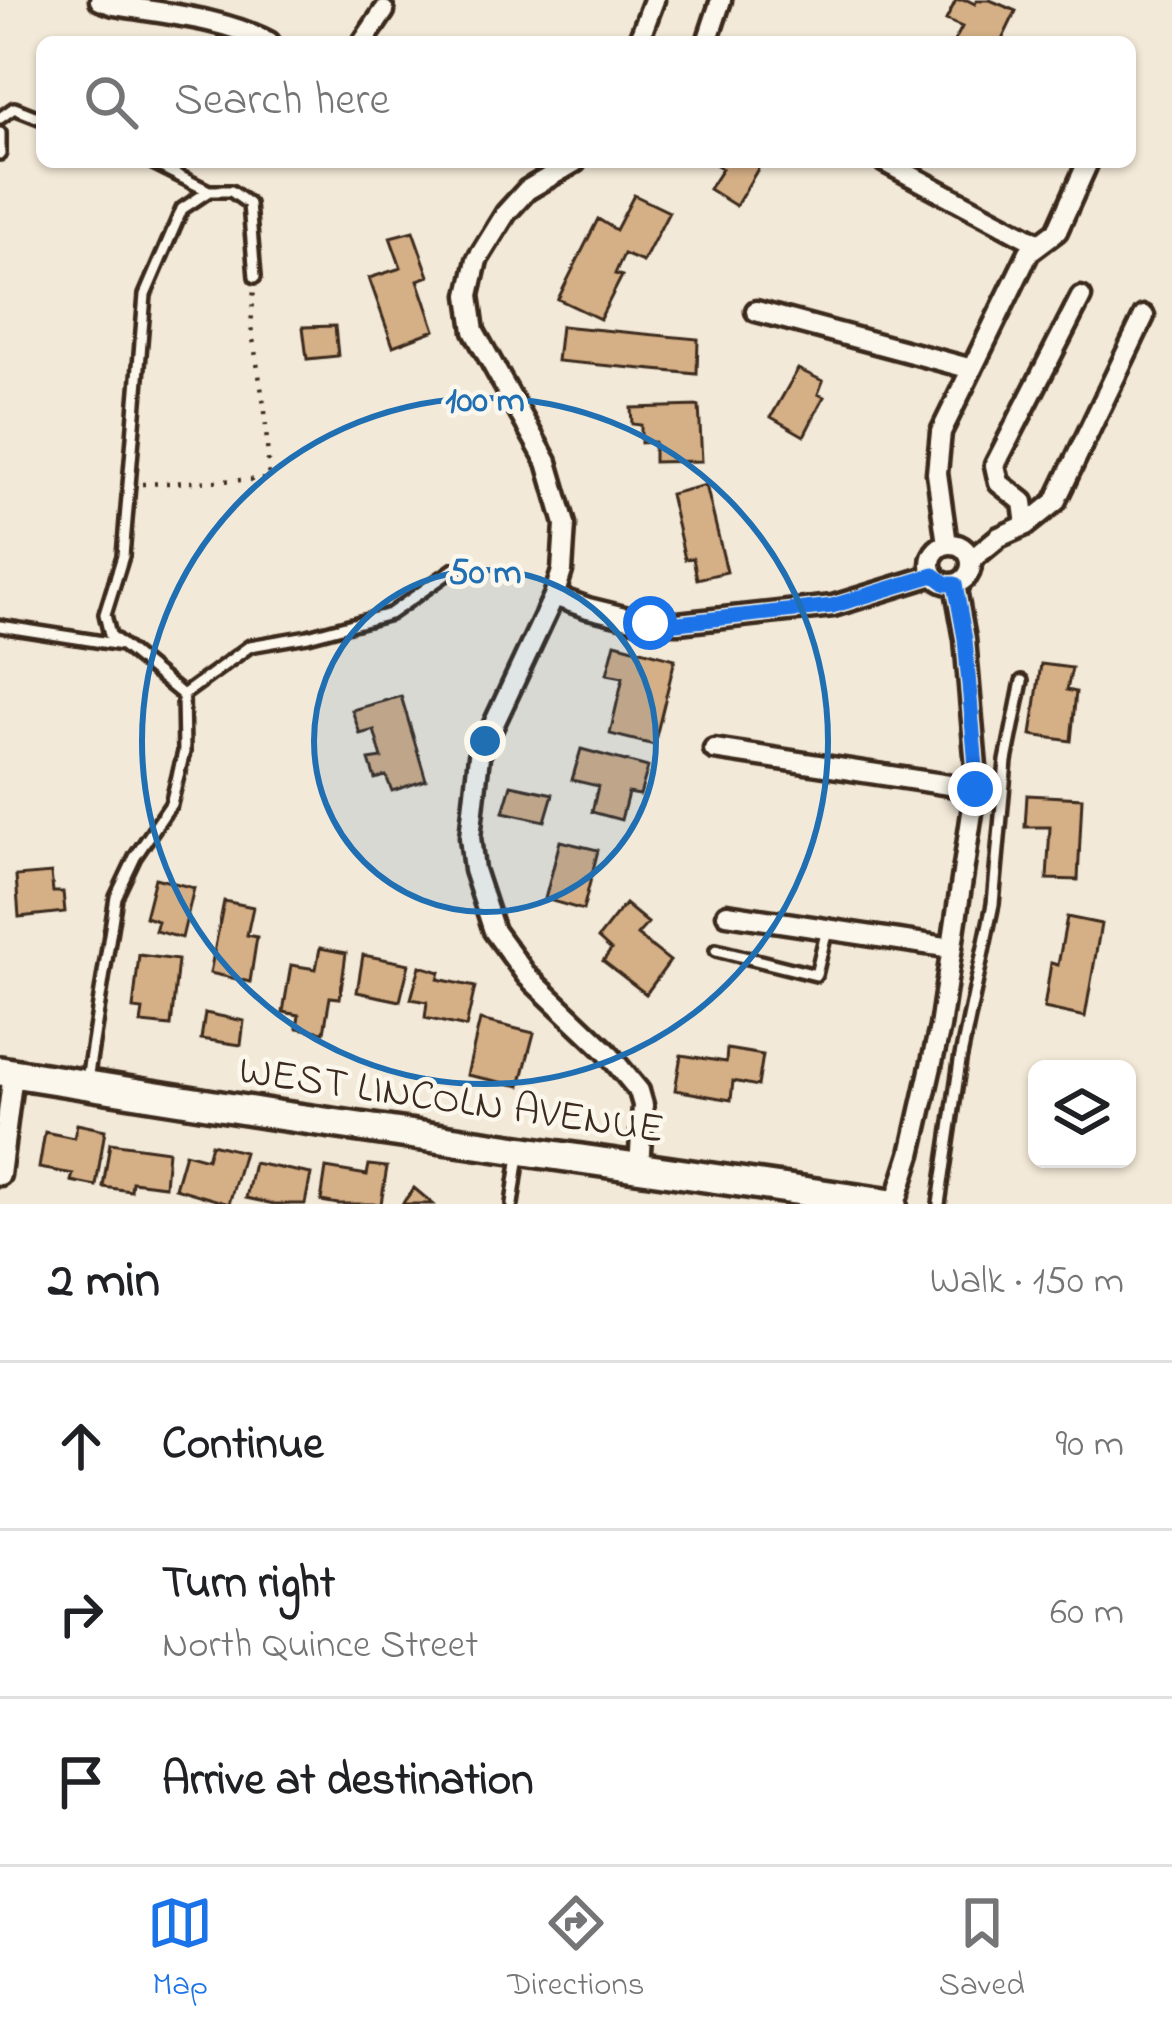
<!DOCTYPE html>
<meta charset="utf-8">
<style>
:root{--surface:#fff;--page:#f6f6f6;--text:#202124;--muted:#757577;--line:#e0e0e0;--accent:#1a73e8}
body{margin:0;font-family:"Indie Flower",sans-serif;background:var(--page);color:var(--text)}
.controls{position:absolute;right:36px;bottom:36px;display:grid;overflow:hidden;border-radius:18px;box-shadow:0 3px 9px #0004}
.controls button{width:108px;height:108px;display:grid;place-items:center;padding:0;border:0;border-bottom:3px solid var(--line);background:var(--surface);color:var(--text);font:60px sans-serif}
.stop{position:absolute;width:36px;height:36px;margin:-27px;border:9px solid #1a73e8;border-radius:50%;background:#fff}
.stop.end{background:#1a73e8;border-color:#fff;box-shadow:0 3px 12px #0008}
.list{margin:0;padding:0;list-style:none}
h2{display:flex;justify-content:space-between;align-items:center;height:156px;margin:0;padding:0 48px;font-size:51px}
h2 small{font-size:39px;font-weight:400;color:var(--muted)}
.list li{display:grid;grid-template-columns:78px 1fr auto;gap:36px;align-items:center;box-sizing:border-box;height:168px;padding:0 48px;border-top:3px solid var(--line)}
.list b{display:block;font-size:45px;white-space:nowrap}
.list p{margin:0;font-size:39px;white-space:nowrap;color:var(--muted)}
.list em{font-size:39px;font-style:normal;color:var(--muted)}
.icon{flex:none;width:66px;height:66px;fill:none;stroke:currentColor;stroke-width:2;stroke-linecap:round;stroke-linejoin:round}
.map{position:relative;flex:none;width:1172px;height:1204px;overflow:hidden}
.search{position:absolute;background:var(--surface);box-shadow:0 3px 9px #0004;left:36px;right:36px;top:36px;height:132px;display:flex;align-items:center;gap:30px;box-sizing:border-box;padding:0 42px;border-radius:18px;color:var(--muted);font-size:45px}
.sheet{height:660px;background:var(--surface)}
nav{display:flex;justify-content:space-around;align-items:center;box-sizing:border-box;height:168px;border-top:3px solid var(--line);background:var(--surface);font-size:33px;color:var(--muted)}
nav a{display:grid;justify-items:center;gap:6px}
nav .on{color:var(--accent)}
.map>svg:first-child{display:block}
.building{fill:#d5af86;stroke:#3b2a1e;stroke-width:3}
.lines{fill:none;stroke-linecap:round;stroke-linejoin:round}
.lane-casing{stroke:#3b2a1e;stroke-width:18}
.street-casing{stroke:#3b2a1e;stroke-width:27}
.secondary-casing{stroke:#3b2a1e;stroke-width:36}
.path{stroke:#3b2a1e;stroke-width:4.5;stroke-dasharray:3 9;stroke-linecap:butt}
.lane{stroke:#fbf7ec;stroke-width:9}
.street{stroke:#fbf7ec;stroke-width:18}
.secondary{stroke:#fbf7ec;stroke-width:27}
.route{stroke:#1a73e8;stroke-width:15}
.ring{fill:none;stroke:#1f6fb2;stroke-width:6}
.labels{text-anchor:middle;stroke-width:9;stroke-linejoin:round;paint-order:stroke}
.street-label{font-size:42px;fill:#3b2a1e;stroke:#fbf7ec}
.centre{fill:#1f6fb2;stroke:#fbf7ec;stroke-width:6}
.ring-label{font-size:36px;text-anchor:middle;font-weight:bold;fill:#1f6fb2;stroke:#fbf7ec;stroke-width:9;stroke-linejoin:round;paint-order:stroke}
</style>
<div class="map">
<svg width="1172" height="1204" viewBox="0 0 1172 1204">
<rect width="100%" height="100%" fill="#f3e9d8"/>
<filter id="ink" filterUnits="userSpaceOnUse"><feTurbulence type="fractalNoise" baseFrequency=".00833" numOctaves="2"/><feDisplacementMap in="SourceGraphic" scale="24" xChannelSelector="R" yChannelSelector="G"/><feConvolveMatrix kernelMatrix="1 2 1 2 8 2 1 2 1" color-interpolation-filters="sRGB"/></filter>
<g filter="url(#ink)">
<path class="building" d="M 956,0 L 967,0 L 975,4 L 977,0 L 990,0 L 1016,11 L 1001,42 L 954,42 L 962,27 L 946,20 Z
M 713,162 L 762,162 L 736,206 L 709,189 L 722,169 Z
M 634,195 L 669,212 L 643,262 L 624,254 L 615,274 L 622,276 L 600,319 L 558,299 L 598,219 L 616,230 Z
M 413,231 L 429,276 L 418,280 L 435,330 L 393,346 L 369,278 L 401,268 L 390,237 Z
M 335,326 L 338,356 L 307,359 L 303,327 Z
M 561,326 L 698,339 L 697,374 L 557,361 Z
M 798,369 L 823,381 L 818,394 L 824,397 L 804,436 L 771,417 Z
M 699,406 L 702,461 L 654,462 L 654,442 L 641,443 L 641,425 L 632,424 L 631,408 Z
M 706,485 L 727,572 L 697,579 L 693,558 L 685,559 L 670,494 Z
M 615,643 L 675,659 L 654,745 L 610,734 L 623,677 L 607,674 Z
M 1041,664 L 1072,668 L 1067,690 L 1076,692 L 1071,741 L 1031,735 Z
M 401,696 L 426,780 L 392,791 L 386,776 L 375,779 L 369,760 L 382,758 L 374,730 L 360,734 L 352,710 Z
M 581,749 L 648,767 L 640,795 L 628,793 L 621,820 L 592,812 L 598,786 L 572,780 Z
M 511,785 L 553,794 L 545,821 L 503,812 Z
M 1027,795 L 1082,798 L 1078,880 L 1047,879 L 1050,827 L 1025,827 Z
M 560,841 L 598,850 L 583,910 L 545,899 Z
M 51,873 L 53,892 L 63,892 L 65,912 L 19,917 L 16,876 Z
M 155,878 L 194,888 L 182,938 L 155,931 L 158,921 L 145,917 Z
M 224,901 L 253,907 L 247,935 L 257,937 L 250,982 L 210,973 Z
M 625,904 L 648,923 L 637,935 L 670,961 L 646,994 L 603,961 L 611,950 L 598,938 Z
M 1067,917 L 1101,924 L 1085,1017 L 1044,1008 L 1051,963 L 1058,965 Z
M 320,948 L 346,953 L 340,998 L 330,997 L 324,1032 L 297,1028 L 299,1015 L 283,1012 L 291,965 L 316,969 Z
M 139,955 L 178,960 L 171,1026 L 141,1023 L 143,1010 L 133,1009 Z
M 363,955 L 409,964 L 400,1001 L 357,992 Z
M 420,966 L 440,972 L 438,979 L 475,987 L 466,1027 L 425,1018 L 427,1002 L 411,999 Z
M 205,1013 L 244,1021 L 241,1045 L 201,1039 Z
M 480,1020 L 534,1033 L 520,1086 L 467,1075 Z
M 727,1049 L 763,1055 L 758,1086 L 733,1081 L 731,1100 L 675,1090 L 681,1055 L 726,1062 Z
M 77,1124 L 105,1130 L 96,1186 L 71,1181 L 73,1174 L 39,1168 L 45,1132 L 74,1138 Z
M 110,1143 L 168,1151 L 165,1186 L 132,1182 L 131,1191 L 103,1187 Z
M 211,1144 L 244,1152 L 229,1204 L 175,1188 L 185,1153 L 207,1159 Z
M 254,1163 L 311,1174 L 305,1204 L 274,1204 L 246,1198 Z
M 369,1165 L 387,1167 L 381,1204 L 338,1204 L 321,1201 L 326,1168 L 367,1175 Z
M 414,1188 L 433,1204 L 402,1204 Z"/>
<g class="lines">
<defs>
<path id="lane" d="M 0,118 L 14,108 L 42,119
M 0,133 L 0,154
M 151,162 L 209,191
M 0,626 L 122,645 L 183,695 L 250,646 L 308,636 L 390,614 L 454,569
M 122,645 L 110,635 L 105,614 L 123,556 L 145,295 L 182,209 L 209,191 L 231,191 L 249,204 L 255,277
M 716,950 L 816,975 L 827,929
M 87,1080 L 116,897 L 135,857 L 171,804 L 184,752 L 183,695
M 512,1204 L 519,1155
M 939,1204 L 960,1061 L 993,904 L 1006,761 L 1022,681"/>
<path id="street" d="M 100,0 L 114,5 C 166,14 221,18 269,42
M 363,42 L 384,11
M 635,42 L 640,37 L 654,0
M 707,42 L 721,0
M 575,162 L 527,190 L 506,213 L 477,260 L 469,295 L 474,331 L 547,462 L 565,524 L 562,571 L 554,596 L 479,756 L 470,837 L 474,870 L 494,931 L 527,976 L 606,1051 L 639,1091 L 643,1105 L 639,1167
M 885,162 L 1039,244
M 756,311 L 972,369
M 1026,525 L 1023,502 L 999,483 L 995,465 L 1081,297
M931 564a20 20 0 1 1 40 0a20 20 0 1 1-40 0Z
M 947,544 L 937,473 L 941,432 L 1029,252 L 1057,231 L 1088,162
M 971,560 L 999,537 L 1026,525 L 1055,502 L 1144,316
M 554,596 L 588,608 L 649,623 L 678,623 L 833,606 L 934,575
M 714,749 L 975,789
M 727,914 L 952,948
M 0,1175 L 13,1074
M 895,1204 L 911,1154 L 940,1027 L 977,779 L 965,639 L 955,584"/>
<path id="secondary" d="M 0,1071 L 277,1115 L 892,1204"/>
</defs>
<use href="#lane" class="lane-casing"/>
<use href="#street" class="street-casing"/>
<use href="#secondary" class="secondary-casing"/>
<path class="path" d="M 142,484 L 269,479 L 265,411 L 251,327 L 254,289"/>
<use href="#lane" class="lane"/>
<use href="#street" class="street"/>
<use href="#secondary" class="secondary"/>
</g>
</g>
<g class="lines" filter="url(#ink)">
<path class="route" d="M 650,623 L 678,623 L 832,606 L 934,575 L 946,584 L 955,584 L 965,639 L 977,779 L 975,789"/>
</g>
<circle cx="485" cy="741" r="171" fill="#1f6fb2" fill-opacity=".12"/>
<g class="ring">
<circle cx="485" cy="741" r="171"/>
<circle cx="485" cy="741" r="343"/>
</g>
<g class="labels">
<g class="street-label">
<text transform="translate(452 1097) rotate(8)" y="15">WEST LINCOLN AVENUE</text>
</g>
</g>
<circle cx="485" cy="741" r="18" class="centre"/>
<g class="ring-label">
<text x="485" y="411">100 m</text>
<text x="485" y="583">50 m</text>
</g>
</svg>
<div class="controls">
<button><svg class="icon" aria-label="layers" viewBox="0 0 24 24"><path d="M12 4l9 5-9 5-9-5zM3 14l9 5 9-5"/></svg></button>
</div>
<div class="stop" style="left:650px;top:623px"></div>
<div class="stop end" style="left:975px;top:789px"></div>
<div class="search"><svg class="icon" aria-label="search" viewBox="0 0 24 24"><circle cx="10" cy="10" r="6"/><path d="M15 15l6 6"/></svg>Search here</div>
</div>
<section class="sheet">
<h2>2 min<small>Walk · 150 m</small></h2>
<ul class="list">
<li><svg class="icon" aria-label="ahead" viewBox="0 0 24 24"><path d="M12 20V5M6 11l6-6 6 6"/></svg><div><b>Continue</b></div><em>90 m</em></li>
<li><svg class="icon" aria-label="right" viewBox="0 0 24 24"><path d="M7 20v-9h11M14 6l5 5-5 5"/></svg><div><b>Turn right</b><p>North Quince Street</p></div><em>60 m</em></li>
<li><svg class="icon" aria-label="arrive" viewBox="0 0 24 24"><path d="M6 21V4h12l-3 4 3 4H6"/></svg><div><b>Arrive at destination</b></div></li>
</ul>
</section>
<nav>
<a class="on"><svg class="icon" aria-label="map" viewBox="0 0 24 24"><path d="M3 6l6-2 6 2 6-2v14l-6 2-6-2-6 2zM9 4v14M15 6v14"/></svg>Map</a>
<a><svg class="icon" aria-label="directions" viewBox="0 0 24 24"><path d="M12 3l9 9-9 9-9-9zM9 14v-3h6M13 9l2 2-2 2"/></svg>Directions</a>
<a><svg class="icon" aria-label="saved" viewBox="0 0 24 24"><path d="M7 4h10v16l-5-4-5 4z"/></svg>Saved</a>
</nav>
